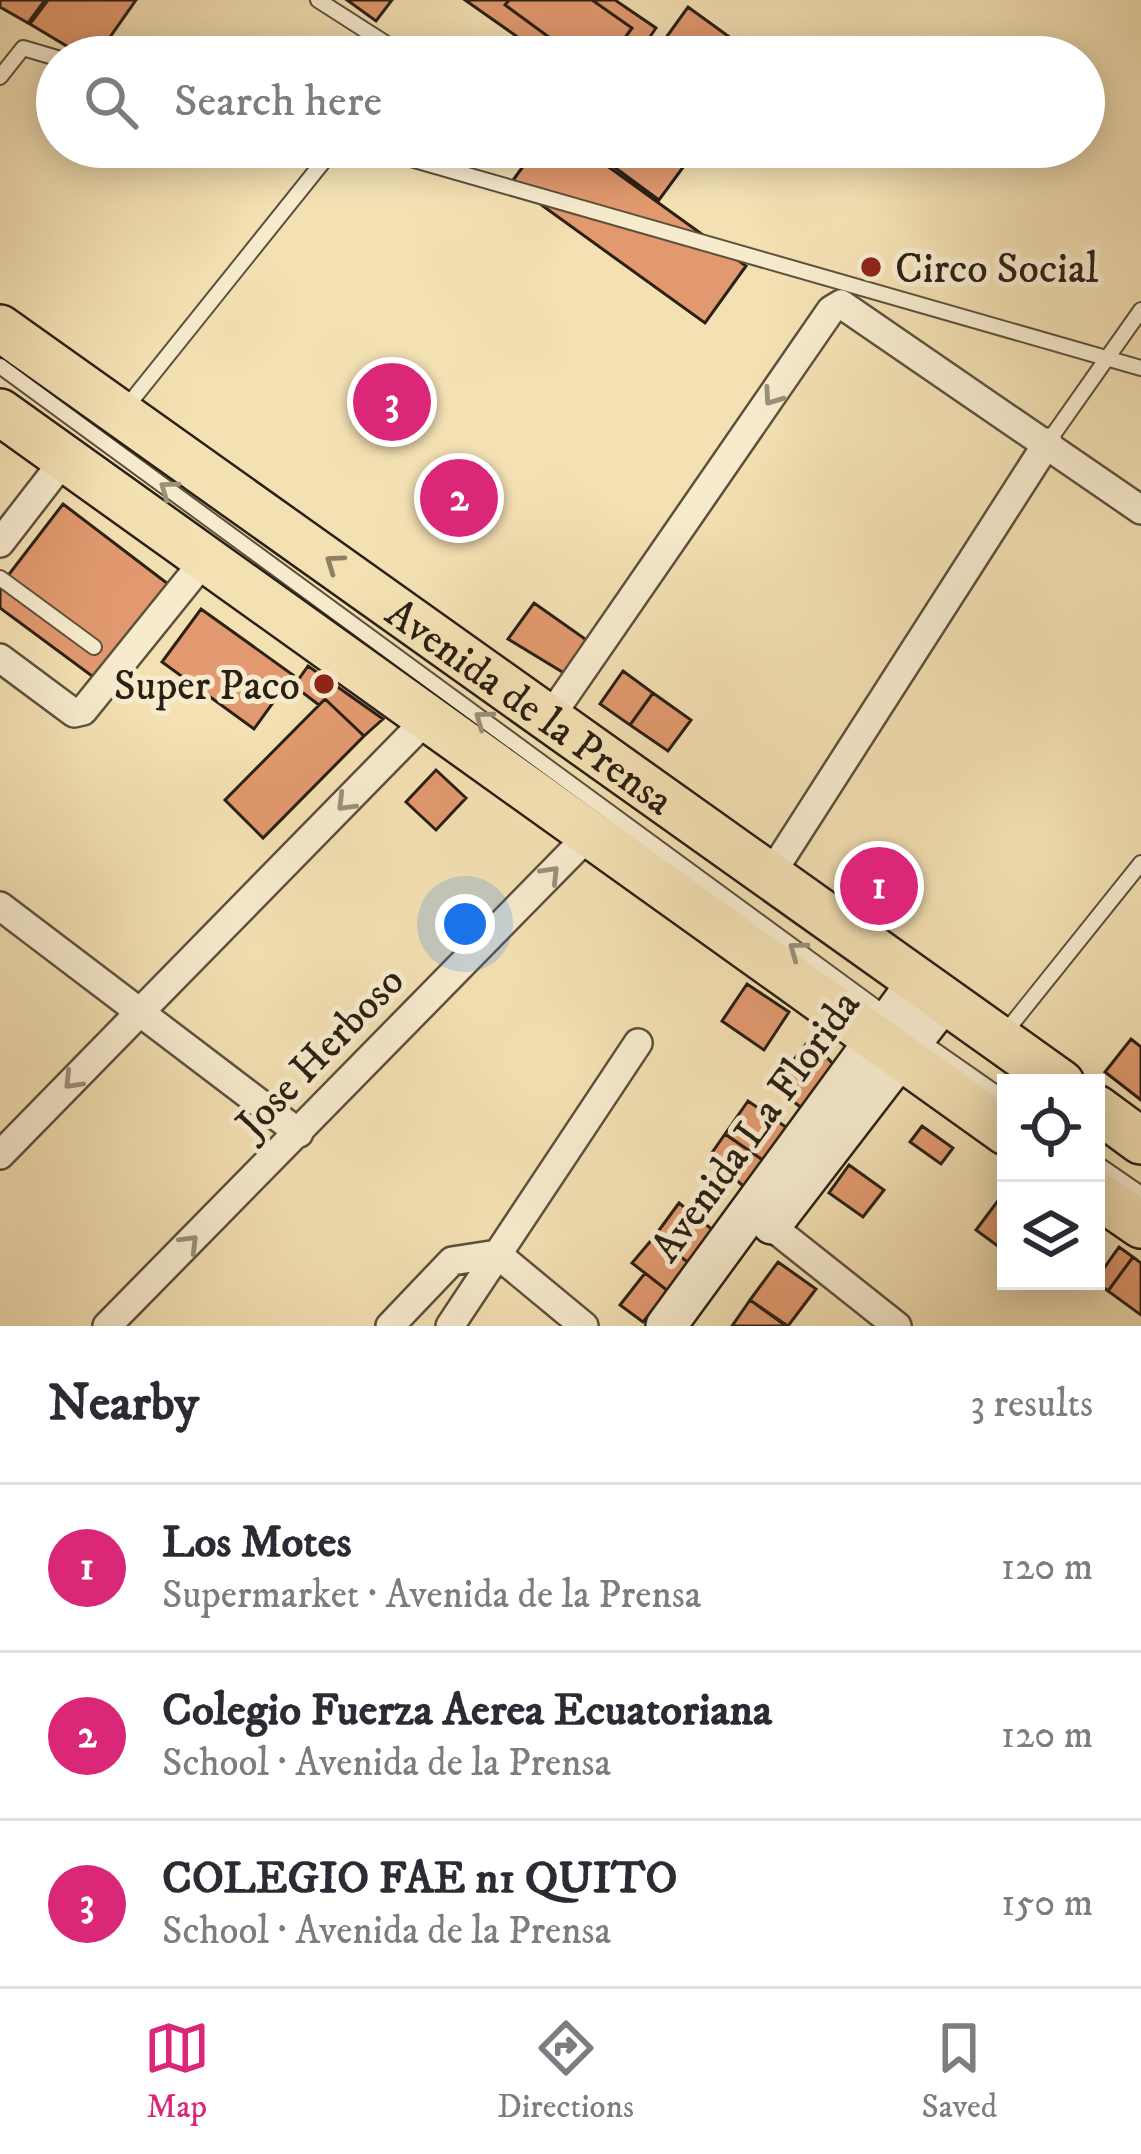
<!DOCTYPE html>
<meta charset="utf-8">
<style>
:root{--surface:#fff;--page:#f2f2f3;--text:#2b2b33;--muted:#7c7c81;--line:#e1e1e2;--accent:#db2777}
body{margin:0;font-family:"IM FELL DW Pica",serif;background:var(--page);color:var(--text)}
.controls{position:absolute;right:36px;bottom:36px;display:grid;overflow:hidden;border-radius:0px;box-shadow:0 6px 30px #0003}
.controls button{width:108px;height:108px;display:grid;place-items:center;padding:0;border:0;border-bottom:3px solid var(--line);background:var(--surface);color:var(--text);font:60px sans-serif}
.you{position:absolute;left:465px;top:924px;width:42px;height:42px;margin:-30px;border:9px solid #fff;border-radius:50%;background:#1a73e8;box-shadow:0 0 0 18px #1a73e833}
.badge{display:grid;place-items:center;width:78px;height:78px;border-radius:50%;background:var(--accent);color:#fff;font-size:39px;font-weight:700}
.pin{position:absolute;translate:-50% -50%;border:6px solid #fff;box-shadow:0 3px 12px #0006}
.list{margin:0;padding:0;list-style:none}
h2{display:flex;justify-content:space-between;align-items:center;height:156px;margin:0;padding:0 48px;font-size:51px}
h2 small{font-size:39px;font-weight:400;color:var(--muted)}
.list li{display:grid;grid-template-columns:78px 1fr auto;gap:36px;align-items:center;box-sizing:border-box;height:168px;padding:0 48px;border-top:3px solid var(--line)}
.list b{display:block;font-size:45px;white-space:nowrap}
.list p{margin:0;font-size:39px;white-space:nowrap;color:var(--muted)}
.list em{font-size:39px;font-style:normal;color:var(--muted)}
.icon{flex:none;width:66px;height:66px;fill:none;stroke:currentColor;stroke-width:2;stroke-linecap:round;stroke-linejoin:round}
.map{position:relative;flex:none;width:1141px;height:1326px;overflow:hidden}
.search{position:absolute;background:var(--surface);box-shadow:0 6px 30px #0003;left:36px;right:36px;top:36px;height:132px;display:flex;align-items:center;gap:30px;box-sizing:border-box;padding:0 42px;border-radius:66px;color:var(--muted);font-size:45px}
.sheet{height:660px;background:var(--surface)}
nav{display:flex;justify-content:space-around;align-items:center;box-sizing:border-box;height:168px;border-top:3px solid var(--line);background:var(--surface);font-size:33px;color:var(--muted)}
nav a{display:grid;justify-items:center;gap:6px}
nav .on{color:var(--accent)}
.map>svg:first-child{display:block}
.building{fill:#e2996f;stroke:#2a2014;stroke-width:3}
.lines{fill:none;stroke-linecap:round;stroke-linejoin:round}
.lane-casing{stroke:#5c503c;stroke-width:18}
.street-casing{stroke:#5c503c;stroke-width:32}
.secondary-casing{stroke:#2a2014;stroke-width:44}
.primary-casing{stroke:#2a2014;stroke-width:50}
.lane{stroke:#f7ebce;stroke-width:14}
.street{stroke:#f7ebce;stroke-width:27}
.secondary{stroke:#f7ebce;stroke-width:39}
.primary{stroke:#f3e0b3;stroke-width:45}
.oneway{stroke:#9b907a}
.oneway2{stroke:#8e8064}
.poi-dot{fill:#8f2418;stroke:#f7ebce;stroke-width:4.5}
.labels{text-anchor:middle;stroke-width:10;stroke-linejoin:round;paint-order:stroke}
.poi-label{font-size:42px;fill:#2a2014;stroke:#f7ebce;text-anchor:start}
.street-label{font-size:42px;fill:#2a2014;stroke:#f7ebce}
</style>
<div class="map">
<svg width="1141" height="1326" viewBox="0 0 1141 1326">
<rect width="100%" height="100%" fill="#f3e0b3"/>
<filter id="stains"><feTurbulence type="fractalNoise" baseFrequency=".00167" numOctaves="4"/><feColorMatrix values="0 0 0 0 .2 0 0 0 0 .09 0 0 0 0 .02 0 0 0 .5 -.17"/></filter>
<radialGradient id="worn" r=".72"><stop offset=".6" stop-color="#630" stop-opacity="0"/><stop offset="1" stop-color="#630" stop-opacity=".3"/></radialGradient>
<path class="building" d="M 0,0 L 45,0 L 28,23 L 0,7 Z
M 48,0 L 136,0 L 96,57 L 85,57 L 30,24 Z
M 347,0 L 392,0 L 376,21 Z
M 465,0 L 615,0 L 656,28 L 636,57 L 546,57 Z
M 509,0 L 592,0 L 632,28 L 611,57 L 576,57 L 505,5 Z
M 688,7 L 757,57 L 652,57 Z
M 537,147 L 581,147 L 746,266 L 705,323 L 511,183 Z
M 587,147 L 698,147 L 659,200 Z
M 63,504 L 172,587 L 96,679 L 0,608 L 0,586 Z
M 534,603 L 588,641 L 564,673 L 508,639 Z
M 201,609 L 293,675 L 254,729 L 162,662 Z
M 308,666 L 383,719 L 364,736 L 325,699 L 319,705 L 294,686 Z
M 623,671 L 653,693 L 630,725 L 600,704 Z
M 653,693 L 691,720 L 668,751 L 630,725 Z
M 325,699 L 364,736 L 263,838 L 225,800 Z
M 436,770 L 466,798 L 436,830 L 406,802 Z
M 864,852 L 881,865 L 859,895 L 842,883 Z
M 881,865 L 898,876 L 876,907 L 859,895 Z
M 747,984 L 789,1012 L 764,1050 L 722,1021 Z
M 810,1039 L 833,1064 L 803,1109 L 773,1086 Z
M 1131,1039 L 1141,1047 L 1141,1100 L 1105,1072 Z
M 748,1101 L 790,1130 L 767,1163 L 725,1134 Z
M 922,1126 L 953,1148 L 941,1164 L 910,1142 Z
M 725,1134 L 767,1163 L 748,1190 L 709,1157 Z
M 849,1165 L 884,1190 L 863,1217 L 829,1193 Z
M 1006,1190 L 1006,1252 L 976,1230 Z
M 679,1203 L 714,1231 L 689,1263 L 654,1237 Z
M 654,1237 L 689,1263 L 668,1291 L 632,1263 Z
M 1119,1247 L 1133,1257 L 1108,1291 L 1095,1281 Z
M 1133,1257 L 1141,1263 L 1141,1315 L 1108,1291 Z
M 778,1262 L 816,1289 L 788,1326 L 750,1300 Z
M 645,1273 L 668,1291 L 643,1322 L 620,1305 Z
M 750,1300 L 786,1326 L 732,1326 Z"/>
<g class="lines">
<defs>
<path id="lane" d="M 318,0 L 407,57
M 0,77 L 23,48 L 57,58
M 369,147 L 1141,368
M 0,366 L 889,1017
M 124,410 L 335,147
M 1048,442 L 1141,310
M 0,578 L 94,647
M 1003,1035 L 1141,863
M 917,1038 L 1006,1100
M 1096,1163 L 1141,1194"/>
<path id="street" d="M 0,543 L 65,459
M 0,658 L 74,713 L 83,711 L 204,561
M 550,717 L 831,310 L 841,304 L 1141,510
M 771,874 L 1048,442
M 0,906 L 299,1133
M 0,1155 L 427,719
M 771,1226 L 897,1326
M 497,1254 L 584,1326
M 107,1326 L 590,834
M 390,1326 L 452,1261 L 497,1254
M 450,1326 L 638,1043"/>
<path id="secondary" d="M 772,1224 L 945,999
M 666,1326 L 919,980"/>
<g id="primary">
<path id="s1" d="M 0,328 L 1061,1083"/>
<path d="M 0,412 L 1006,1132"/>
<path d="M 1096,1108 L 1141,1141"/>
<path d="M 1096,1194 L 1141,1225"/>
</g>
</defs>
<use href="#lane" class="lane-casing"/>
<use href="#street" class="street-casing"/>
<use href="#secondary" class="secondary-casing"/>
<use href="#primary" class="primary-casing"/>
<use href="#lane" class="lane"/>
<use href="#street" class="street"/>
<use href="#secondary" class="secondary"/>
<use href="#primary" class="primary"/>
</g>
<defs><path id="oneway-chevron" d="M-2-3.5L2.5 0L-2 3.5" fill="none" stroke-width="1.6" stroke-linecap="round" stroke-linejoin="round" transform="scale(3)"/></defs>
<g class="oneway">
<use href="#oneway-chevron" transform="translate(772 397) rotate(125)"/>
<use href="#oneway-chevron" transform="translate(168 489) rotate(-144)"/>
<use href="#oneway-chevron" transform="translate(483 719) rotate(-144)"/>
<use href="#oneway-chevron" transform="translate(345 803) rotate(135)"/>
<use href="#oneway-chevron" transform="translate(551 874) rotate(-46)"/>
<use href="#oneway-chevron" transform="translate(797 950) rotate(-144)"/>
<use href="#oneway-chevron" transform="translate(72 1081) rotate(134)"/>
<use href="#oneway-chevron" transform="translate(190 1243) rotate(-45)"/>
</g>
<use class="oneway2" href="#oneway-chevron" transform="translate(334 563) rotate(-145)"/>
<g class="poi-dot">
<circle cx="871" cy="267" r="12"/>
<circle cx="324" cy="684" r="12"/>
</g>
<g class="labels">
<g class="poi-label">
<text x="895" y="282">Circo Social</text>
<text x="300" y="699" text-anchor="end">Super Paco</text>
</g>
<g class="street-label">
<text dy="15" stroke="none"><textPath href="#s1" startOffset="651">Avenida de la Prensa</textPath></text>
<text transform="translate(319 1051) rotate(-46)" y="15">Jose Herboso</text>
<text transform="translate(754 1125) rotate(-54)" y="15">Avenida La Florida</text>
</g>
</g>
<rect width="100%" height="100%" filter="url(#stains)"/>
<rect width="100%" height="100%" fill="url(#worn)"/>
</svg>
<div class="controls">
<button><svg class="icon" aria-label="locate" viewBox="0 0 24 24"><circle cx="12" cy="12" r="6"/><path d="M12 2v4M12 18v4M2 12h4M18 12h4"/></svg></button>
<button><svg class="icon" aria-label="layers" viewBox="0 0 24 24"><path d="M12 4l9 5-9 5-9-5zM3 14l9 5 9-5"/></svg></button>
</div>
<div class="you"></div>
<div class="pin badge" style="left:879px;top:886px">1</div>
<div class="pin badge" style="left:459px;top:498px">2</div>
<div class="pin badge" style="left:392px;top:402px">3</div>
<div class="search"><svg class="icon" aria-label="search" viewBox="0 0 24 24"><circle cx="10" cy="10" r="6"/><path d="M15 15l6 6"/></svg>Search here</div>
</div>
<section class="sheet">
<h2>Nearby<small>3 results</small></h2>
<ul class="list">
<li><span class="badge">1</span><div><b>Los Motes</b><p>Supermarket · Avenida de la Prensa</p></div><em>120 m</em></li>
<li><span class="badge">2</span><div><b>Colegio Fuerza Aerea Ecuatoriana</b><p>School · Avenida de la Prensa</p></div><em>120 m</em></li>
<li><span class="badge">3</span><div><b>COLEGIO FAE n1 QUITO</b><p>School · Avenida de la Prensa</p></div><em>150 m</em></li>
</ul>
</section>
<nav>
<a class="on"><svg class="icon" aria-label="map" viewBox="0 0 24 24"><path d="M3 6l6-2 6 2 6-2v14l-6 2-6-2-6 2zM9 4v14M15 6v14"/></svg>Map</a>
<a><svg class="icon" aria-label="directions" viewBox="0 0 24 24"><path d="M12 3l9 9-9 9-9-9zM9 14v-3h6M13 9l2 2-2 2"/></svg>Directions</a>
<a><svg class="icon" aria-label="saved" viewBox="0 0 24 24"><path d="M7 4h10v16l-5-4-5 4z"/></svg>Saved</a>
</nav>
